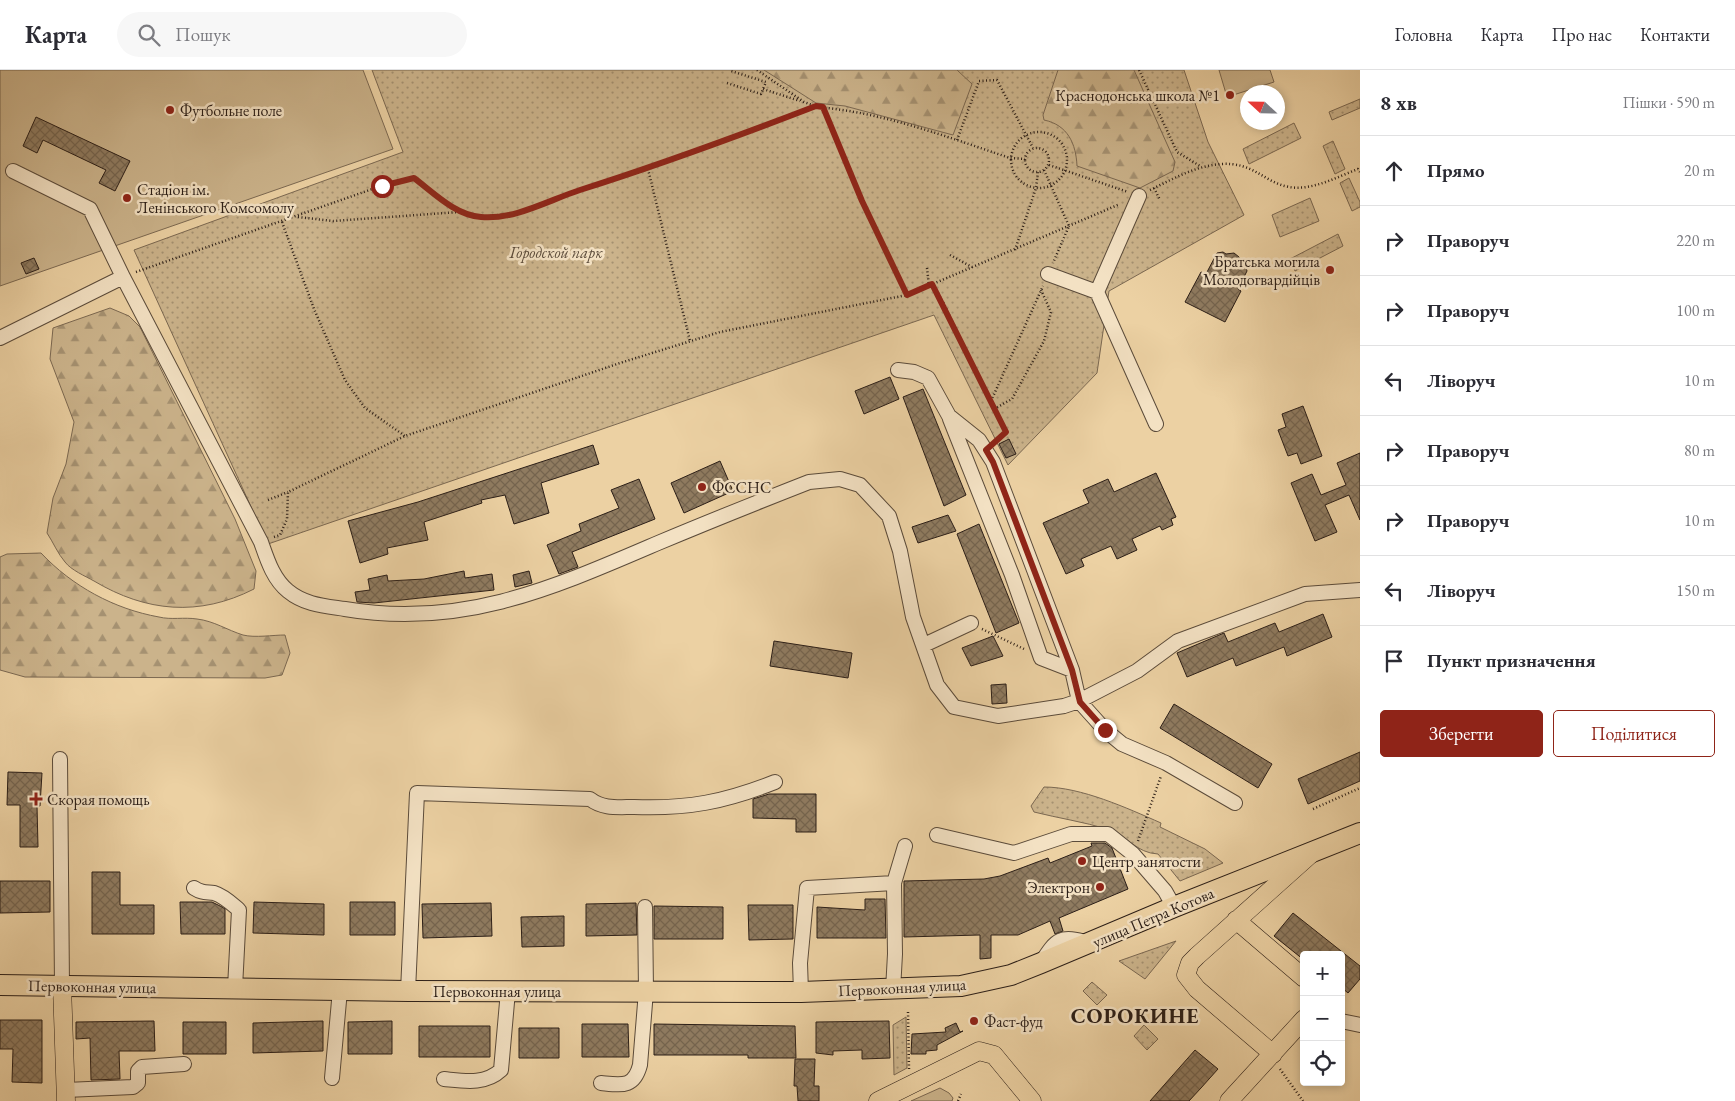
<!DOCTYPE html>
<html lang="uk">
<meta charset="utf-8">
<style>
:root{--surface:#fff;--page:#f7f7f7;--text:#2b2b33;--muted:#7c7c81;--line:#e1e1e2;--accent:#8f2418}
body{margin:0;font-family:"EB Garamond",serif;background:var(--page);color:var(--text)}
.controls{position:absolute;right:15px;bottom:15px;display:grid;overflow:hidden;border-radius:5px;box-shadow:0 2px 8px #0003}
.controls button{width:45px;height:45px;display:grid;place-items:center;padding:0;border:0;border-bottom:1px solid var(--line);background:var(--surface);color:var(--text);font:25px sans-serif}
.compass{position:absolute;left:1240px;top:15px;width:45px;height:45px;border-radius:50%;background:var(--surface);box-shadow:0 2px 8px #0003;rotate:292deg}
.stop{position:absolute;width:15px;height:15px;margin:-11px;border:4px solid #8f2418;border-radius:50%;background:#fff}
.stop.end{background:#8f2418;border-color:#fff;box-shadow:0 1px 5px #0008}
.list{margin:0;padding:0;list-style:none}
h2{display:flex;justify-content:space-between;align-items:center;height:65px;margin:0;padding:0 20px;font-size:21px}
h2 small{font-size:16px;font-weight:400;color:var(--muted)}
.list li{display:grid;grid-template-columns:32px 1fr auto;gap:15px;align-items:center;box-sizing:border-box;height:70px;padding:0 20px;border-top:1px solid var(--line)}
.list b{display:block;font-size:19px;white-space:nowrap}
.list em{font-size:16px;font-style:normal;color:var(--muted)}
.actions{display:flex;gap:10px;padding:15px 20px}
.actions a{flex:1;padding:11px 0;border:1px solid var(--accent);border-radius:5px;text-align:center;font-size:18px;color:var(--accent)}
.actions .main{background:var(--accent);color:#fff}
.icon{flex:none;width:28px;height:28px;fill:none;stroke:currentColor;stroke-width:2;stroke-linecap:round;stroke-linejoin:round}
.map{position:relative;flex:none;width:1360px;height:1031px;overflow:hidden}
header{display:flex;align-items:center;gap:30px;box-sizing:border-box;height:70px;padding:0 25px;background:var(--surface);border-bottom:1px solid var(--line)}
header strong{font-size:24px}
nav{display:flex;gap:28px;margin-inline-start:auto;font-size:18px}
.search{width:350px;height:45px;background:var(--page);display:flex;align-items:center;gap:12px;box-sizing:border-box;padding:0 18px;border-radius:28px;color:var(--muted);font-size:19px}
main{display:flex}
aside{flex:1;background:var(--surface)}
.map>svg:first-child{display:block}
.grass{fill:url(#grass-dots);stroke:#7b6851}
.forest{fill:url(#forest-firs);stroke:#7b6851}
.garden{fill:#cbb38b;stroke:#7b6851}
.building{fill:url(#building-cross-hatch);stroke:#2b1e17}
.lines{fill:none;stroke-linecap:round;stroke-linejoin:round}
.minor-casing{stroke:#5b4b3a;stroke-width:16}
.major-casing{stroke:#2b1e17;stroke-width:19}
.highway-casing{stroke:#2b1e17;stroke-width:22}
.path{stroke:#2b1e17;stroke-width:2.5;stroke-dasharray:1 2.5;stroke-linecap:butt}
.minor{stroke:#f3e1c3;stroke-width:14}
.major{stroke:#ecd1a3;stroke-width:18}
.highway{stroke:#ecd1a3;stroke-width:20}
.route{stroke:#8f2418;stroke-width:6}
.poi-dot{fill:#8f2418;stroke:#f3e1c3;stroke-width:2}
.labels{text-anchor:middle;stroke-width:5;stroke-linejoin:round;paint-order:stroke}
.poi-label{font-size:16px;fill:#2b1e17;stroke:#f3e1c3;text-anchor:start}
.park-label{font-size:16px;font-style:italic;fill:#5b4b3a;stroke:#f3e1c3}
.street-label{font-size:16px;fill:#2b1e17;stroke:#f3e1c3}
.district-label{font-size:21px;font-weight:bold;letter-spacing:1px;fill:#2b1e17;stroke:#f3e1c3}
</style>
<header>
<strong>Карта</strong>
<div class="search"><svg class="icon" aria-label="search" viewBox="0 0 24 24"><circle cx="10" cy="10" r="6"/><path d="M15 15l6 6"/></svg>Пошук</div>
<nav><a>Головна</a><a>Карта</a><a>Про нас</a><a>Контакти</a></nav>
</header>
<main>
<div class="map">
<svg width="1360" height="1031" viewBox="0 0 1360 1031">
<defs>
<pattern id="grass-dots" width="8" height="8" patternUnits="userSpaceOnUse" patternTransform="scale(1.25)"><rect width="8" height="8" fill="#cbb38b"/><path d="M2 2h.1M6 6h.1" fill="none" stroke="#a59171" stroke-width="1.8" stroke-linecap="round"/></pattern>
<pattern id="forest-firs" width="22" height="20" patternUnits="userSpaceOnUse" patternTransform="scale(1.25)"><rect width="22" height="20" fill="#cbb38b"/><path d="M5 1l3.5 6h-7zM16 11l3.5 6h-7z" fill="#a59171"/></pattern>
<pattern id="building-cross-hatch" width="8" height="8" patternUnits="userSpaceOnUse" patternTransform="scale(1.25)"><rect width="8" height="8" fill="#8f7b60"/><path d="M0 0l8 8M0 8l8-8" fill="none" stroke="#75644e"/></pattern>
</defs>
<rect width="100%" height="100%" fill="#ecd1a3"/>
<filter id="stains"><feTurbulence type="fractalNoise" baseFrequency=".004" numOctaves="4"/><feColorMatrix values="0 0 0 0 .2 0 0 0 0 .09 0 0 0 0 .02 0 0 0 .5 -.17"/></filter>
<radialGradient id="worn" r=".72"><stop offset=".6" stop-color="#630" stop-opacity="0"/><stop offset="1" stop-color="#630" stop-opacity=".3"/></radialGradient>
<path class="grass" d="M 372,0 L 1184,0 L 1208,72 L 1244,145 L 1109,221 L 1097,303 L 1008,395 L 934,245 L 268,474 L 134,180 L 403,82 Z
M 1360,29 L 1360,38 L 1332,50 L 1329,42 Z
M 1294,53 L 1301,68 L 1249,94 L 1243,79 Z
M 1333,71 L 1345,99 L 1335,104 L 1323,76 Z
M 1349,108 L 1360,132 L 1360,137 L 1352,141 L 1340,113 Z
M 1310,128 L 1319,151 L 1280,167 L 1272,145 Z
M 1338,164 L 1343,176 L 1295,201 L 1290,189 Z
M 1044,717 C 1081,717 1127,738 1161,753 L 1160,757 L 1205,779 L 1223,793 L 1180,811 L 1158,784 C 1136,783 1128,766 1107,759 C 1084,752 1058,748 1034,742 L 1031,736 Z
M 1176,871 L 1145,909 L 1119,891 Z
M 1092,912 L 1107,925 L 1097,935 L 1083,921 Z
M 906,947 L 907,998 L 894,1005 L 893,955 Z
M 1144,955 L 1158,969 L 1147,980 L 1134,966 Z"/>
<path class="forest" d="M 764,0 L 957,0 L 972,14 L 953,65 L 845,36 L 816,33 Z
M 1058,0 L 1134,0 L 1175,92 L 1173,101 L 1140,118 L 1077,96 C 1076,74 1068,55 1044,50 L 1043,45 Z
M 110,238 L 129,246 L 140,257 L 235,449 L 256,501 L 254,519 C 199,547 146,542 94,511 C 85,506 71,500 65,492 C 58,484 53,472 47,463 L 53,428 L 66,394 L 74,352 L 50,289 L 53,258 Z
M 41,483 C 72,516 114,539 159,547 C 171,550 184,547 197,549 C 214,551 227,560 243,565 C 255,568 273,565 285,565 L 290,583 L 282,605 L 265,608 L 25,607 L 0,600 L 0,487 L 7,484 Z"/>
<path class="garden" d="M 0,0 L 363,0 L 393,79 L 0,216 Z
M 1219,0 L 1270,0 L 1274,12 L 1227,27 Z
M 940,1018 L 949,1023 L 953,1028 L 952,1031 L 911,1031 Z"/>
<path class="building" d="M 36,47 L 130,91 L 115,121 L 99,113 L 106,100 L 43,70 L 37,83 L 23,76 Z
M 1223,182 L 1226,184 L 1234,183 L 1239,187 L 1240,193 L 1245,193 L 1247,201 L 1238,219 L 1241,221 L 1225,252 L 1185,232 L 1201,202 L 1206,204 L 1217,183 Z
M 34,188 L 39,199 L 26,204 L 21,193 Z
M 890,307 L 899,329 L 864,344 L 855,321 Z
M 923,319 L 966,425 L 944,436 L 903,327 Z
M 1303,336 L 1322,386 L 1301,394 L 1297,383 L 1288,386 L 1278,360 L 1286,357 L 1282,344 Z
M 1009,369 L 1016,384 L 1006,388 L 999,374 Z
M 593,375 L 599,394 L 541,413 L 549,443 L 514,454 L 505,425 L 481,430 L 482,433 L 424,452 L 428,470 L 387,478 L 388,484 L 360,493 L 348,451 L 418,432 Z
M 1360,383 L 1360,450 L 1349,425 L 1325,435 L 1337,462 L 1315,471 L 1291,413 L 1312,404 L 1321,425 L 1346,415 L 1337,393 Z
M 720,391 L 733,421 L 684,443 L 671,413 Z
M 1156,403 L 1176,447 L 1171,449 L 1173,455 L 1162,460 L 1160,456 L 1132,469 L 1137,480 L 1117,489 L 1111,476 L 1081,489 L 1084,496 L 1066,504 L 1043,453 L 1089,433 L 1083,420 L 1108,409 L 1114,422 Z
M 639,409 L 655,449 L 572,482 L 578,497 L 559,504 L 547,475 L 581,461 L 579,454 L 619,438 L 611,420 Z
M 948,445 L 956,461 L 918,473 L 912,457 Z
M 979,454 L 1019,553 L 996,563 L 957,464 Z
M 464,501 L 465,508 L 492,504 L 494,520 L 374,533 L 357,532 L 355,522 L 370,520 L 368,509 L 387,505 L 388,511 L 424,509 Z
M 529,501 L 532,513 L 515,517 L 513,505 Z
M 1323,544 L 1332,567 L 1287,586 L 1284,577 L 1236,596 L 1233,588 L 1187,607 L 1177,583 L 1224,563 L 1228,572 L 1275,553 L 1279,562 Z
M 993,566 L 1003,586 L 971,596 L 962,578 Z
M 774,571 L 852,583 L 848,608 L 770,596 Z
M 1006,614 L 1007,633 L 992,634 L 991,615 Z
M 1174,634 L 1272,694 L 1258,718 L 1160,658 Z
M 1360,682 L 1360,711 L 1308,734 L 1298,709 Z
M 8,702 L 42,703 L 40,736 L 37,736 L 38,777 L 20,777 L 20,735 L 7,735 Z
M 769,724 L 816,724 L 816,762 L 796,762 L 796,749 L 753,748 L 753,729 Z
M 1091,773 L 1105,773 L 1112,778 L 1128,819 L 1059,848 L 1063,861 L 1055,864 L 1050,851 L 1018,865 L 991,865 L 991,888 L 980,889 L 980,865 L 904,867 L 904,811 L 984,809 L 1000,806 L 1048,788 L 1050,793 L 1092,776 Z
M 92,802 L 120,802 L 120,835 L 154,835 L 154,864 L 92,864 Z
M 0,811 L 50,811 L 50,842 L 0,843 Z
M 865,829 L 885,829 L 886,868 L 817,868 L 817,837 L 865,840 Z
M 180,832 L 212,832 L 222,837 L 225,839 L 225,864 L 181,864 Z
M 254,832 L 324,834 L 324,865 L 253,863 Z
M 350,832 L 395,832 L 395,865 L 350,865 Z
M 491,833 L 492,866 L 423,868 L 422,834 Z
M 636,833 L 637,865 L 586,866 L 586,834 Z
M 748,835 L 793,835 L 793,869 L 749,870 Z
M 654,836 L 723,837 L 723,869 L 654,869 Z
M 1293,843 L 1360,896 L 1360,909 L 1348,923 L 1341,917 L 1341,885 L 1304,885 L 1304,890 L 1274,866 Z
M 564,846 L 564,876 L 522,877 L 521,847 Z
M 0,950 L 42,950 L 42,1013 L 12,1012 L 13,979 L 0,979 Z
M 154,951 L 155,981 L 119,981 L 120,1009 L 91,1010 L 90,968 L 76,969 L 76,952 Z
M 323,951 L 323,981 L 253,983 L 253,953 Z
M 392,951 L 392,984 L 348,984 L 348,952 Z
M 889,951 L 890,988 L 862,989 L 862,980 L 833,981 L 833,985 L 816,983 L 816,952 Z
M 183,952 L 226,952 L 226,984 L 183,984 Z
M 956,953 L 960,962 L 963,961 L 937,975 L 937,980 L 926,981 L 926,984 L 911,984 L 912,964 L 946,962 L 945,958 Z
M 582,954 L 628,954 L 629,987 L 582,987 Z
M 654,954 L 795,956 L 796,988 L 748,988 L 748,985 L 654,985 Z
M 419,956 L 490,956 L 490,987 L 419,987 Z
M 519,958 L 559,958 L 559,988 L 519,988 Z
M 1195,980 L 1218,999 L 1201,1018 L 1189,1031 L 1150,1031 Z
M 795,989 L 815,989 L 814,1016 L 819,1016 L 819,1031 L 798,1031 L 797,1016 L 794,1016 Z"/>
<g class="lines">
<defs>
<path id="minor" d="M 13,101 L 90,139 L 123,207
M 1048,204 L 1097,222 L 1139,126
M 1097,222 L 1156,354
M 0,268 L 123,207 L 261,472 C 267,489 273,509 288,521 C 305,535 325,536 345,539 C 462,559 553,518 658,473 C 708,452 758,432 809,412 L 840,409 L 860,415 L 889,446 L 900,481 L 913,547 L 937,615 L 954,637 L 998,646 L 1064,636 L 1079,631 L 1137,601 L 1178,571 L 1305,524 L 1360,520
M 898,300 L 914,302 L 928,308 L 949,346 L 979,370 L 993,392 L 1072,600 L 1079,631 L 1105,660 L 1122,674 L 1166,693 L 1235,733
M 950,349 L 1012,505 L 1041,588 L 1072,600
M 924,575 L 971,553
M 60,689 L 62,916
M 937,765 L 1014,783 L 1071,764 L 1108,764 L 1133,784 L 1165,821 L 1174,837
M 194,818 C 202,823 205,822 214,823 C 224,826 232,834 239,840 L 235,918
M 1041,893 C 1057,868 1060,865 1089,873
M 893,920 L 895,884 L 894,813 L 905,776
M 408,921 L 417,723 L 590,729 C 603,739 617,737 634,737 C 688,739 724,732 775,712
M 801,922 L 800,893 L 807,818 L 894,813
M 1341,951 L 1360,955
M 332,1008 L 340,920
M 444,1009 C 464,1011 485,1015 501,1000 L 508,921
M 601,1013 C 622,1015 634,1018 640,995 L 646,921 L 645,837
M 66,1020 L 133,1017 L 138,1013 L 138,1001 L 142,997 L 184,994"/>
<path id="major" d="M 1236,850 L 1304,908
M 62,916 L 66,1031
M 1273,984 L 1197,919 L 1186,905 L 1190,893 L 1197,886 L 1312,783
M 878,1031 L 979,981 L 994,985 L 1032,1031
M 1229,1031 L 1304,949"/>
<path id="highway" d="M 0,915 L 408,921 L 801,922 L 961,916 L 1011,905 L 1041,893 L 1174,837 L 1360,763"/>
</defs>
<use href="#minor" class="minor-casing"/>
<use href="#major" class="major-casing"/>
<use href="#highway" class="highway-casing"/>
<path class="path" d="M 757,0 L 804,32 L 815,36
M 1139,0 L 1177,82 L 1200,96
M 727,13 L 761,24 L 766,12 L 731,1
M 763,19 L 800,31
M 823,37 L 862,131 L 907,225
M1011 90a28 28 0 1 1 56 0a28 28 0 1 1-56 0Z
M 957,70 L 979,11 L 997,10 L 1033,78
M1025 90a12 12 0 1 1 24 0a12 12 0 1 1-24 0Z
M 1049,95 L 1128,122
M 648,99 L 690,271
M 1044,100 L 1069,156 L 1053,193
M 1154,118 L 1160,130
M 1150,120 C 1173,109 1195,96 1221,94 C 1254,92 1263,112 1289,117 C 1312,121 1337,107 1358,99 L 1360,102
M 298,147 L 333,151 L 459,142
M 282,152 L 314,239 L 345,310 L 365,338 L 405,366
M 1015,180 L 1036,118 L 1038,102
M 950,185 L 972,197
M 927,198 L 929,216
M 136,202 L 381,116 L 414,108 L 461,142 L 482,147 L 516,143 L 578,120 L 637,103 L 816,37 C 883,42 947,67 1010,88 L 1025,89
M 933,214 L 943,232 L 1005,362 L 994,372
M 991,331 L 1043,216
M 994,339 L 1012,329 L 1044,271 L 1051,242 L 1041,220
M 268,430 L 288,422
M 274,467 L 280,465 L 287,449 L 288,422 L 405,366 L 620,293 L 720,262 L 907,225 L 1120,134
M 982,559 L 1024,579
M 1313,739 L 1360,718
M 1138,771 L 1161,706
M 908,942 L 909,999
M 1280,999 L 1303,1031
M 958,1031 L 961,1024"/>
<use href="#minor" class="minor"/>
<use href="#major" class="major"/>
<use href="#highway" class="highway"/>
</g>
<g class="lines">
<path class="route" d="M 382,116 L 414,108 C 434,123 455,145 481,147 C 515,150 549,130 580,120 C 659,95 738,66 816,36 L 823,37 L 862,131 L 907,225 L 932,214 L 1006,362 L 986,380 L 993,392 L 1072,600 L 1080,632 L 1105,660"/>
</g>
<g class="poi-dot">
<circle cx="1230" cy="25" r="5"/>
<circle cx="170" cy="40" r="5"/>
<circle cx="127" cy="128" r="5"/>
<circle cx="1330" cy="200" r="5"/>
<circle cx="702" cy="417" r="5"/>
<path d="M33.5 721.5h5v5h5v5h-5v5h-5v-5h-5v-5h5z"/>
<circle cx="1082" cy="791" r="5"/>
<circle cx="1100" cy="817" r="5"/>
<circle cx="974" cy="951" r="5"/>
</g>
<g class="labels">
<g class="poi-label">
<text x="1220" y="31" text-anchor="end">Краснодонська школа №1</text>
<text x="180" y="46">Футбольне поле</text>
<text x="137" y="125">Стадіон ім.<tspan x="137" dy="18">Ленінського Комсомолу</tspan></text>
<text x="1320" y="197" text-anchor="end">Братська могила<tspan x="1320" dy="18">Молодогвардійців</tspan></text>
<text x="712" y="423">ФССНС</text>
<text x="47" y="735">Скорая помощь</text>
<text x="1092" y="797">Центр занятости</text>
<text x="1090" y="823" text-anchor="end">Электрон</text>
<text x="984" y="957">Фаст-фуд</text>
</g>
<g class="park-label">
<text x="556" y="188">Городской парк</text>
</g>
<g class="street-label">
<text transform="translate(1153 847) rotate(-23)" y="6">улица Петра Котова</text>
<text transform="translate(92 916) rotate(1)" y="6">Первоконная улица</text>
<text transform="translate(902 917) rotate(-3)" y="6">Первоконная улица</text>
<text x="497" y="927">Первоконная улица</text>
</g>
<g class="district-label">
<text x="1135" y="953">СОРОКИНЕ</text>
</g>
</g>
<rect width="100%" height="100%" filter="url(#stains)"/>
<rect width="100%" height="100%" fill="url(#worn)"/>
</svg>
<div class="controls">
<button>+</button>
<button>−</button>
<button><svg class="icon" aria-label="locate" viewBox="0 0 24 24"><circle cx="12" cy="12" r="6"/><path d="M12 2v4M12 18v4M2 12h4M18 12h4"/></svg></button>
</div>
<svg class="compass" viewBox="-18 -18 36 36"><path d="M0-13l5 13h-10z" fill="#e53935"/><path d="M0 13l5-13h-10z" fill="#7c7c81"/></svg>
<div class="stop" style="left:382px;top:116px"></div>
<div class="stop end" style="left:1105px;top:660px"></div>
</div>
<aside>
<h2>8 хв<small>Пішки · 590 m</small></h2>
<ul class="list">
<li><svg class="icon" aria-label="ahead" viewBox="0 0 24 24"><path d="M12 20V5M6 11l6-6 6 6"/></svg><div><b>Прямо</b></div><em>20 m</em></li>
<li><svg class="icon" aria-label="right" viewBox="0 0 24 24"><path d="M7 20v-9h11M14 6l5 5-5 5"/></svg><div><b>Праворуч</b></div><em>220 m</em></li>
<li><svg class="icon" aria-label="right" viewBox="0 0 24 24"><path d="M7 20v-9h11M14 6l5 5-5 5"/></svg><div><b>Праворуч</b></div><em>100 m</em></li>
<li><svg class="icon" aria-label="left" viewBox="0 0 24 24"><path d="M17 20v-9H6M10 6l-5 5 5 5"/></svg><div><b>Ліворуч</b></div><em>10 m</em></li>
<li><svg class="icon" aria-label="right" viewBox="0 0 24 24"><path d="M7 20v-9h11M14 6l5 5-5 5"/></svg><div><b>Праворуч</b></div><em>80 m</em></li>
<li><svg class="icon" aria-label="right" viewBox="0 0 24 24"><path d="M7 20v-9h11M14 6l5 5-5 5"/></svg><div><b>Праворуч</b></div><em>10 m</em></li>
<li><svg class="icon" aria-label="left" viewBox="0 0 24 24"><path d="M17 20v-9H6M10 6l-5 5 5 5"/></svg><div><b>Ліворуч</b></div><em>150 m</em></li>
<li><svg class="icon" aria-label="arrive" viewBox="0 0 24 24"><path d="M6 21V4h12l-3 4 3 4H6"/></svg><div><b>Пункт призначення</b></div></li>
</ul>
<div class="actions"><a class="main">Зберегти</a><a>Поділитися</a></div>
</aside>
</main>
